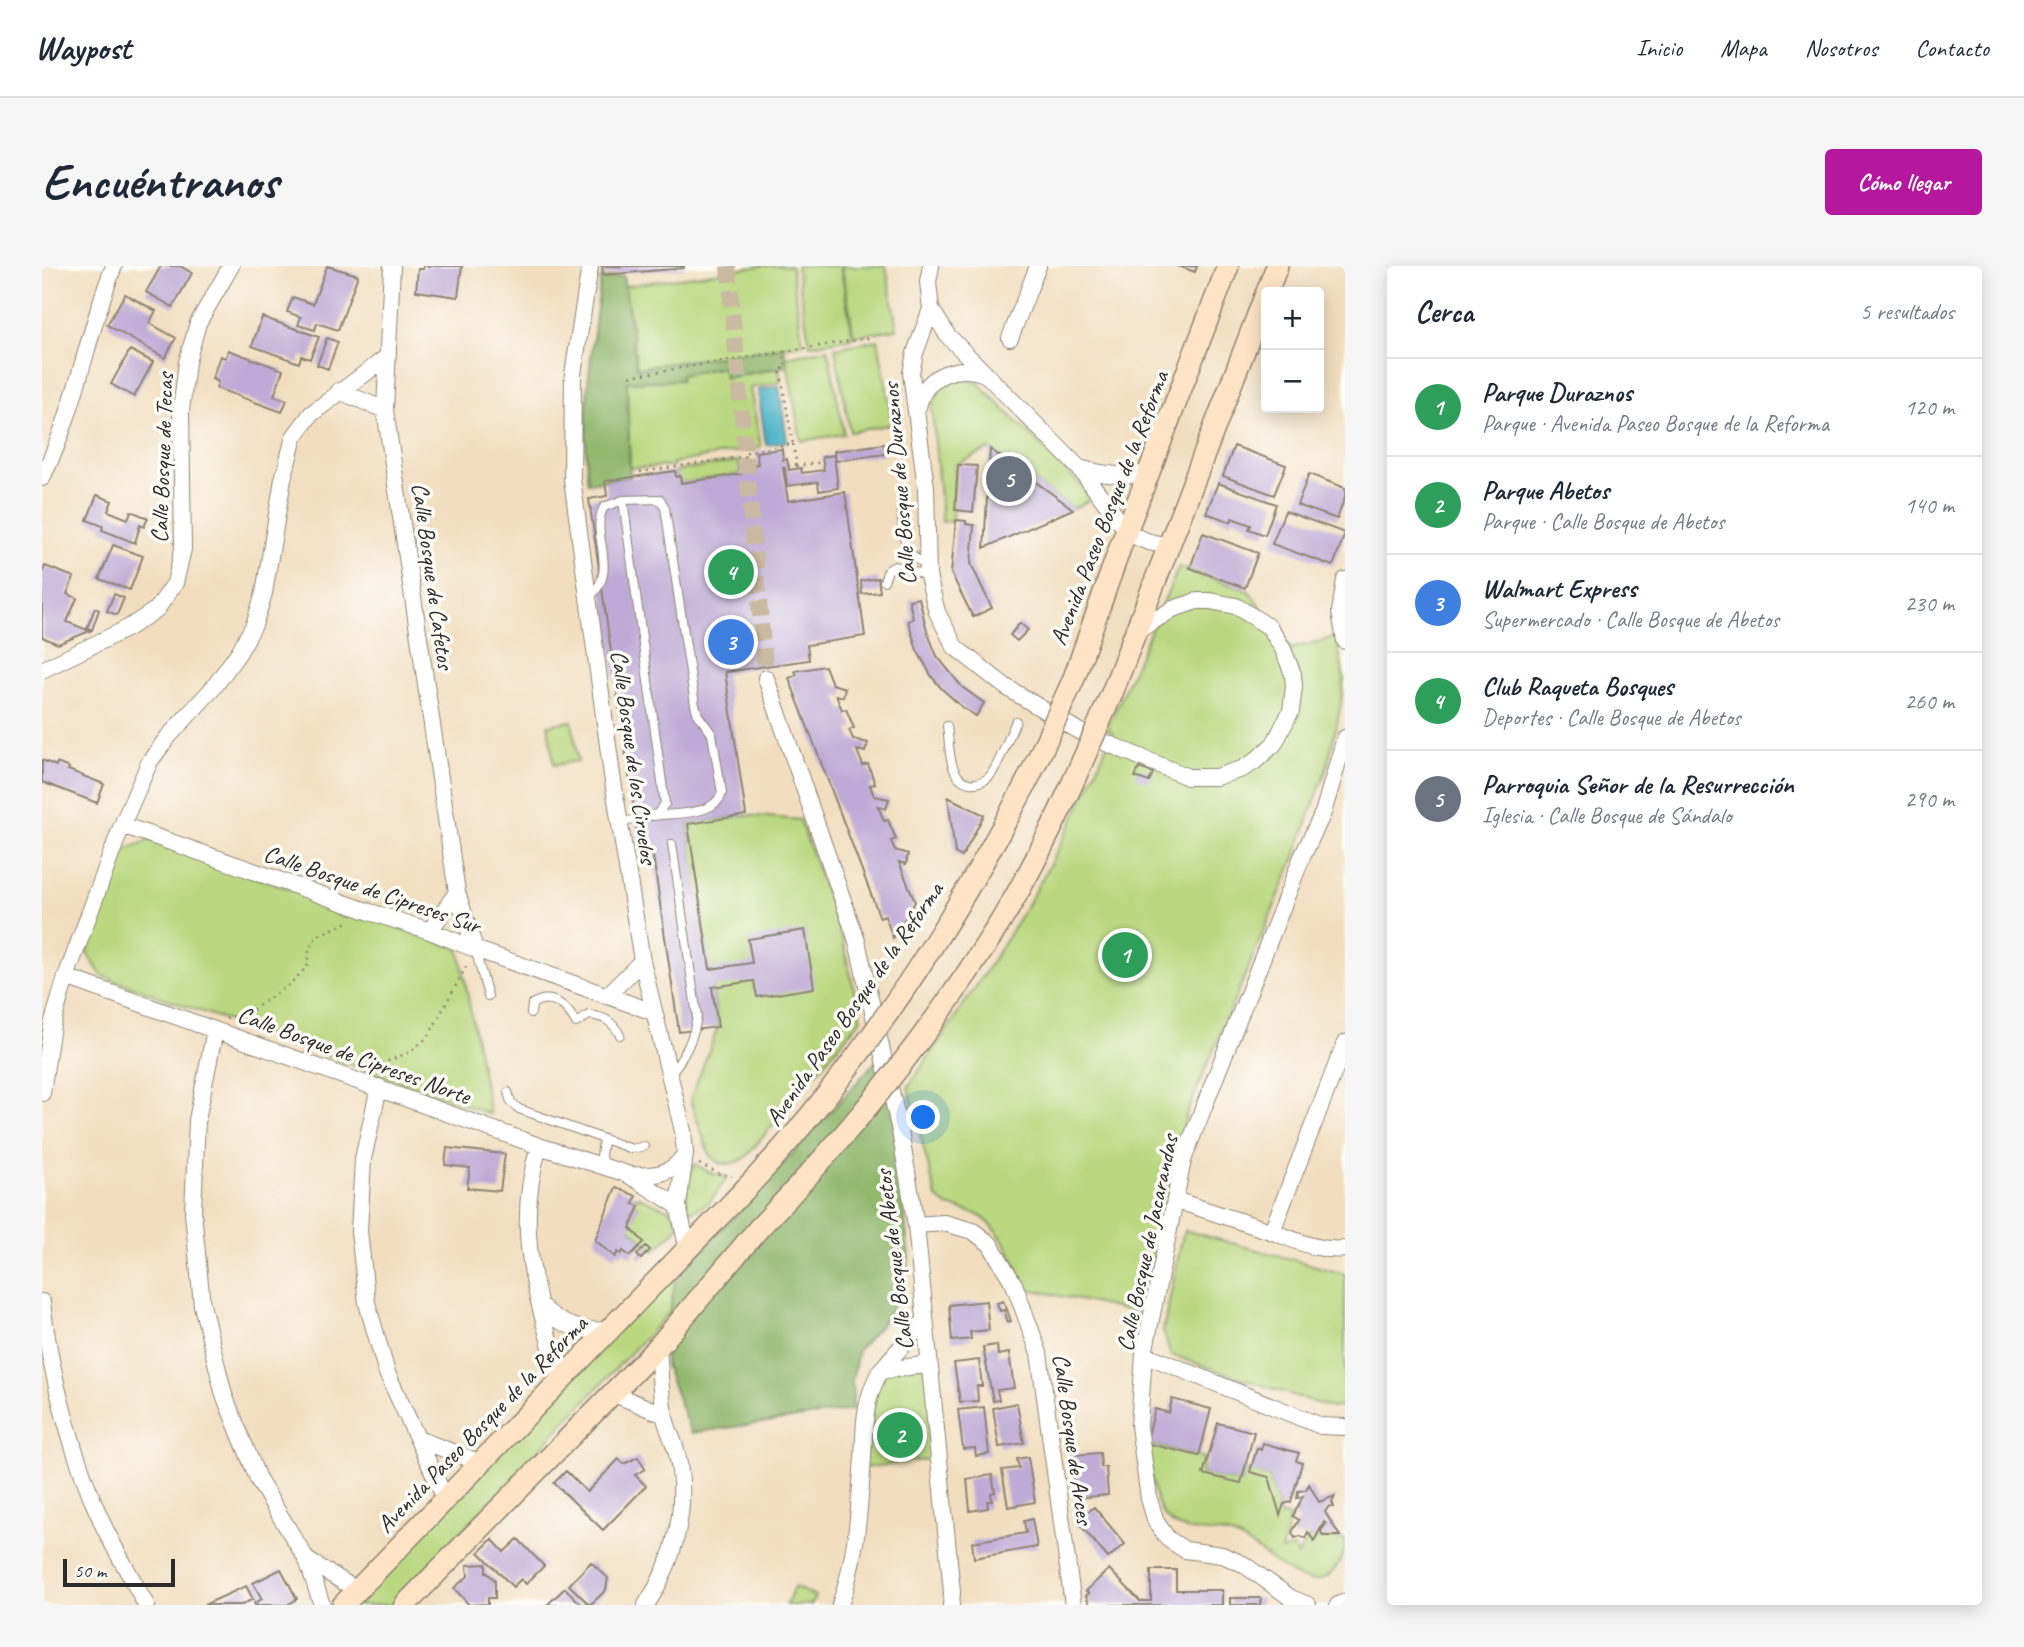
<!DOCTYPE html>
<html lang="es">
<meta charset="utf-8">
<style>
:root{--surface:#fff;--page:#f6f6f7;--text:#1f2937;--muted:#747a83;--line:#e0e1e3;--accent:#b5179e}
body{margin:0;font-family:Caveat,sans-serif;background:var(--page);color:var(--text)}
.controls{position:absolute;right:21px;top:21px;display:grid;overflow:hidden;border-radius:7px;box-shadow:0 4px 18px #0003}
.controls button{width:63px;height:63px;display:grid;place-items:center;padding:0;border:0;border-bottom:2px solid var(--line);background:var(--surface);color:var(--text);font:35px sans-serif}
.scale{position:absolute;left:21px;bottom:18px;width:112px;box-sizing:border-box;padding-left:7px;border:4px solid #2b2b2b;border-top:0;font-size:19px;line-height:24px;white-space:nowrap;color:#2b2b2b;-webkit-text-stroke:5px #fdfcf7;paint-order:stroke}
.you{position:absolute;left:882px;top:852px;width:24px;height:24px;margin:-18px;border:5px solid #fff;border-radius:50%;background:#1a73e8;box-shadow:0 0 0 10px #1a73e833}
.badge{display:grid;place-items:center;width:46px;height:46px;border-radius:50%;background:var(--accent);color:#fff;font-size:23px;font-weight:700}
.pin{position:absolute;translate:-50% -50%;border:4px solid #fff;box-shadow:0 2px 7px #0006}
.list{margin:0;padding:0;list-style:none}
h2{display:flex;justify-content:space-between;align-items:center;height:91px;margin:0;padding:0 28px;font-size:30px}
h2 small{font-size:23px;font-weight:400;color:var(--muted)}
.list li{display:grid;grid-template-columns:46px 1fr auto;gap:21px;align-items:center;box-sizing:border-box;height:98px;padding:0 28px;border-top:2px solid var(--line)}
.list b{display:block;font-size:26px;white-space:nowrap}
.list p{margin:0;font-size:23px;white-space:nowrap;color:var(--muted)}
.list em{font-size:23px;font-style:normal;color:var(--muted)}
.map{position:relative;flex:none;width:1303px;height:1339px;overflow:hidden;border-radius:7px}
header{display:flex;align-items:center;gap:42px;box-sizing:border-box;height:98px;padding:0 35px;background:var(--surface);border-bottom:2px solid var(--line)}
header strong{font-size:33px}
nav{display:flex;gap:38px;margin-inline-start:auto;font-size:24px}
.intro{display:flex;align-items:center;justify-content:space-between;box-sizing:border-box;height:168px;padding:0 42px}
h1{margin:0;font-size:49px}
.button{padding:18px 32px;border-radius:7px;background:var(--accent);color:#fff;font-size:24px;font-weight:700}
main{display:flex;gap:42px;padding:0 42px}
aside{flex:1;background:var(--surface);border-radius:7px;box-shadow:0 4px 18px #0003}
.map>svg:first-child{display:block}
.green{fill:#b9d87f;stroke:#728255;stroke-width:2}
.forest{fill:#92b86e;stroke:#5e724c;stroke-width:2}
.water{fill:#49b2c8;stroke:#3a6e7a;stroke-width:2}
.building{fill:#beaad6}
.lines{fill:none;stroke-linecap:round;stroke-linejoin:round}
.street-tunnel{stroke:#cabaa1;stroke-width:16;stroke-dasharray:16 8;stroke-linecap:butt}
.lane-casing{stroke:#8e8475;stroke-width:10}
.street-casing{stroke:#8e8475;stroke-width:18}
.secondary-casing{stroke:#8e8475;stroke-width:24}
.path{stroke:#8e8475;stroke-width:2.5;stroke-dasharray:2 5;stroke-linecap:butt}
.lane{stroke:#fff;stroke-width:8}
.street{stroke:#fff;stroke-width:16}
.secondary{stroke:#fee4c5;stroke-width:21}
.secondary-bridge-casing{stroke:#8e8475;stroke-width:24;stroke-linecap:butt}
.secondary-bridge{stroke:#fee4c5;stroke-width:21}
.labels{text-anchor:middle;stroke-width:7;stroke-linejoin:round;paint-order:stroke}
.street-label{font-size:24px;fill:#2b2b2b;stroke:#fdfcf7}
</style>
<header>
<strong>Waypost</strong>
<nav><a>Inicio</a><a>Mapa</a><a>Nosotros</a><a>Contacto</a></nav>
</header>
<div class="intro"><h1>Encuéntranos</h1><a class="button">Cómo llegar</a></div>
<main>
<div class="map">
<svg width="1303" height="1339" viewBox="0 0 1303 1339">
<rect width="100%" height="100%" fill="#fdfcf7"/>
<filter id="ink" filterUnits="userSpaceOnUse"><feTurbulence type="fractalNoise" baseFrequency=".0143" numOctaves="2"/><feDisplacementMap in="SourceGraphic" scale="14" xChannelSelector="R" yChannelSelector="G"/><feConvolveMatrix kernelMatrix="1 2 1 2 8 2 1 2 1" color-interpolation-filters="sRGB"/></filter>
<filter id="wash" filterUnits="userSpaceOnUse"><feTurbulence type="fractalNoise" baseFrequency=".00686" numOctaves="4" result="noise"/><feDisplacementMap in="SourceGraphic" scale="28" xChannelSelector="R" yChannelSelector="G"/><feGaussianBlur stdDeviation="1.57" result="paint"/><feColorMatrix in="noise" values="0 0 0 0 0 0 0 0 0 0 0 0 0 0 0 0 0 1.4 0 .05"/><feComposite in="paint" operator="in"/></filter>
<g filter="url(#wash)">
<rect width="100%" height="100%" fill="#f2debf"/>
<path class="green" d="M 718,0 L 749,0 L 761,78 L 595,102 L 583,20 Z
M 754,0 L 798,0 L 811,72 L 768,79 Z
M 800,0 L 844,0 L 855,63 L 812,70 Z
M 836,74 L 851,158 L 808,166 L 793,82 Z
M 786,83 L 802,168 L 759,175 L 744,91 Z
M 681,101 L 683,112 L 737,102 L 739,116 L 708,122 L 719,181 L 631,197 L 631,200 L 588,202 L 584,116 L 638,114 L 638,109 Z
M 913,114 L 929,114 L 936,117 L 1051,232 L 1031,243 L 947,183 L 913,199 L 910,255 L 900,256 L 890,142 C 893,128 900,119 913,114 Z
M 697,195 L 699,208 L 639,217 L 634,211 L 633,205 Z
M 1137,301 L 1207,325 L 1249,383 L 1294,371 L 1302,413 L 1298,443 L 1286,498 L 1253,591 L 1144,849 L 1100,1048 L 983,1022 C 975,999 958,958 934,948 C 919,942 904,944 894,930 L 866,821 C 944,708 1021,594 1070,466 L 1065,463 Z
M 530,455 L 536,495 L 512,499 L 506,459 Z
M 704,549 L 758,554 L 801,676 L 819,753 L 704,891 L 698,895 L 685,898 L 678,897 L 668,890 L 648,834 L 676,761 L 646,558 Z
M 108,574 L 417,683 L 448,848 L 60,710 L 45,687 L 80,585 Z
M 653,898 L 669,907 L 686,911 L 667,937 L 650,945 L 645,943 C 642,928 645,912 653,898 Z
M 594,930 L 631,945 L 637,960 L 612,985 L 588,962 L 596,940 L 591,938 Z
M 678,956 L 696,974 L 349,1339 L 312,1339 Z
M 1142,964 L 1303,1008 L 1303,1139 L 1290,1142 L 1129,1089 L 1121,1065 Z
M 887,1098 L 897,1192 L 821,1202 L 838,1105 Z
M 1104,1177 L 1162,1192 L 1159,1207 L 1199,1217 L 1203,1204 L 1227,1211 L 1238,1249 L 1248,1251 L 1239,1285 L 1251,1281 L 1256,1289 L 1268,1269 L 1272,1275 L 1274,1272 L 1303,1273 C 1303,1286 1300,1293 1293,1303 C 1265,1339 1219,1279 1192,1270 C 1170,1263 1142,1270 1125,1253 C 1110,1239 1108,1197 1104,1177 Z
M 752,1321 L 773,1330 L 769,1339 L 744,1339 Z"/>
<path class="forest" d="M 581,10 L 595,102 L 742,81 L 745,100 L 683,112 L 680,101 L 639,109 L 639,114 L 585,116 L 588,211 L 546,217 C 539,149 550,81 559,13 Z
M 845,783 L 867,992 L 860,1023 L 843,1054 L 816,1084 L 810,1114 L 811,1144 L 649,1167 L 623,1099 L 623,1074 L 634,1011 L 722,919 Z"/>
<path class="water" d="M 737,120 L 745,175 L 724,179 L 716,124 Z"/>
<g id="blocks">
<path class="building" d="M 119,0 L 138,0 L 150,7 L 131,41 L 104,26 Z
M 285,0 L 316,9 L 296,64 L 275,57 L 273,64 L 256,59 L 259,51 L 245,46 L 251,31 L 271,38 Z
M 381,0 L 420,0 L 416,31 L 374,25 L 376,3 L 381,3 Z
M 560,0 L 642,0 L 642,2 L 561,9 Z
M 1136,0 L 1155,0 L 1153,6 Z
M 83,28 L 114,45 L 107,57 L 134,72 L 123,92 L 65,59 Z
M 220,51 L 277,71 L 268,93 L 259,90 L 257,97 L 210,80 Z
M 285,72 L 296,76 L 286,103 L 275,99 Z
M 88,84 L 111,96 L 92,131 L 69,118 Z
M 186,84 L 241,104 L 232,130 L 245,134 L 240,146 L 174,122 L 176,116 L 170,113 L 178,90 L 184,92 Z
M 842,178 L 843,188 L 794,195 L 792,185 Z
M 1192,180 L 1244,199 L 1232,229 L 1181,210 Z
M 740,183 L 741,194 L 745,193 L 747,204 L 759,202 L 760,207 L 782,204 L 780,191 L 792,189 L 796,222 L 777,225 L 776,216 L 745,220 L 743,202 L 741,202 L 746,235 L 803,226 L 823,370 L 765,379 L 767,394 L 683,406 L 704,549 L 646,558 L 668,703 L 710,697 L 706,673 L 763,664 L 772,722 L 715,731 L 712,715 L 670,721 L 676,761 L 637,766 L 611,590 L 600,591 L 595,565 L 547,233 L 565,230 L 563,215 L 633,205 L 634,211 L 638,210 L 639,217 L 699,208 L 698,200 L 716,198 L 714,186 Z
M 948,183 L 1031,243 L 942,282 Z
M 916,199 L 935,200 L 931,246 L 913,244 Z
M 1267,208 L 1303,222 L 1303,231 L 1295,253 L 1255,239 Z
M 1176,217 L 1234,238 L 1223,269 L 1207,263 L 1209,259 L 1190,252 L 1189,256 L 1164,247 Z
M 55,229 L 70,235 L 66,245 L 86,253 L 89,245 L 106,252 L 102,261 L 98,259 L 93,277 L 60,264 L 61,260 L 45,254 Z
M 1243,245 L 1303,267 L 1291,300 L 1230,278 Z
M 914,254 L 924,255 L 924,258 L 932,259 L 929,298 L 950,342 L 931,351 L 909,307 Z
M 1161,267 L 1216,287 L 1203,322 L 1148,302 Z
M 71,279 L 101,290 L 88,324 L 57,313 Z
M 3,300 L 32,311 L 25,328 L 35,332 L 25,356 L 48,365 L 16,378 L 0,371 L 0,307 Z
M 836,312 L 838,326 L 820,328 L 819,315 Z
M 72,328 L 82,332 L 75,349 L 65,345 Z
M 877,332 L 885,365 L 895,390 L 920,421 L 942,437 L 934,450 L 921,442 L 899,422 L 890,411 L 875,384 L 866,355 L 871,353 L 867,334 Z
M 53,342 L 57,344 L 50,364 L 45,362 Z
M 978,357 L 986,364 L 975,375 L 968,369 Z
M 783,400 L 790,418 L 803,422 L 801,431 L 794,429 L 800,444 L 804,443 L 812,462 L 807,464 L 811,473 L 826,477 L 823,486 L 815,484 L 821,500 L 826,498 L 833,518 L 828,519 L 832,530 L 847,533 L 844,543 L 836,540 L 842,555 L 846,554 L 854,573 L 849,575 L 853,584 L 866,588 L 864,598 L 857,596 L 873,636 L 851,672 L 843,650 L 838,652 L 747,412 L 755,409 L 753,405 Z
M 0,494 L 14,500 L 15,497 L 27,502 L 26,504 L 62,518 L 55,537 L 0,516 Z
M 1097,502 L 1111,507 L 1107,516 L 1093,511 Z
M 906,531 L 942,549 L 920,591 L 913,587 Z
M 405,882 L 463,888 L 458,925 L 425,922 L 428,902 L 403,899 Z
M 574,921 L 594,930 L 591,938 L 597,940 L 588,962 L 602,976 L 588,990 L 581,985 L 579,988 L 576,986 L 573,991 L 553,974 Z
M 604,980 L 608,984 L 599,993 L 595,989 Z
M 944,1035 L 947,1064 L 928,1066 L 929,1073 L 910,1075 L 907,1039 Z
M 961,1035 L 964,1041 L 969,1055 L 966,1056 L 962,1044 L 958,1045 L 955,1037 Z
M 955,1079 L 956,1089 L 967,1087 L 972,1122 L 955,1124 L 957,1134 L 951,1135 L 941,1081 Z
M 937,1094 L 940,1120 L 935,1120 L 936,1135 L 918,1136 L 912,1097 Z
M 1130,1133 L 1169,1143 L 1157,1190 L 1104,1177 L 1113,1143 L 1127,1147 Z
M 975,1137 L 982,1177 L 957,1181 L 951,1142 Z
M 942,1141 L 947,1188 L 934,1190 L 933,1182 L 921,1183 L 916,1144 Z
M 1176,1157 L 1212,1166 L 1199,1217 L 1161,1208 Z
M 1221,1177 L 1257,1187 L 1254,1195 L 1260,1197 L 1249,1236 L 1242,1238 L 1238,1249 L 1227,1211 L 1208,1206 L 1215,1182 L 1219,1184 Z
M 1058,1187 L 1059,1201 L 1064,1201 L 1066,1229 L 1033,1232 L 1030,1189 Z
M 596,1191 L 603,1203 L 593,1209 L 604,1220 L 561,1264 L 512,1217 L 524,1205 L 545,1226 L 577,1193 L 582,1198 Z
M 986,1191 L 993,1236 L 966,1241 L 960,1204 L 977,1202 L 975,1193 Z
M 950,1209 L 953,1226 L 949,1227 L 950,1235 L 945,1235 L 946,1242 L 928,1245 L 925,1213 Z
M 1267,1218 L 1277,1236 L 1293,1230 L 1290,1236 L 1292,1241 L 1287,1240 L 1283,1246 L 1298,1270 L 1281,1270 L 1279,1265 L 1284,1258 L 1282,1256 L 1272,1275 L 1266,1266 L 1263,1272 L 1258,1270 L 1253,1272 L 1250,1266 L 1257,1254 L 1251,1250 L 1261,1230 L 1255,1232 L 1256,1225 L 1264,1224 Z
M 1052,1241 L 1083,1278 L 1066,1292 L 1035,1255 Z
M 990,1253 L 995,1281 L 932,1292 L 930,1276 L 984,1267 L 982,1255 Z
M 450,1273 L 462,1286 L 476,1273 L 502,1300 L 484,1318 L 479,1313 L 471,1321 L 437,1286 Z
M 549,1296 L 566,1312 L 564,1324 L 548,1339 L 527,1319 Z
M 444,1298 L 444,1306 L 453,1314 L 453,1332 L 446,1332 L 446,1338 L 427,1339 L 412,1322 L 426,1310 L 425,1299 Z
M 239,1303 L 255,1333 L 245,1339 L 213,1339 L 212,1337 L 220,1333 L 211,1317 Z
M 1067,1303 L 1098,1335 L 1109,1335 L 1109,1304 L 1134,1304 L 1134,1324 L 1180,1324 L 1180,1339 L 1048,1339 L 1044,1330 L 1047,1327 L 1044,1325 Z
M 204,1320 L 211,1333 L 200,1339 L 162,1339 Z
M 523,1322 L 540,1339 L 505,1339 Z
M 1188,1332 L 1219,1332 L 1218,1339 L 1188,1339 Z"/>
</g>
</g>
<g filter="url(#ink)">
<use href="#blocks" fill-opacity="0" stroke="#8e8475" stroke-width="2"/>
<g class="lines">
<path class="street-tunnel" d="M 686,0 L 724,412"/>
<defs>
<path id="lane" d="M 859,238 C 861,261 858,291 885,298
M 842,315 L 846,304 L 853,300 L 886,310
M 546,332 C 580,305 546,268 562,241 L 581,234 L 618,233 L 623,242 L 653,439 L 656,449 L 670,468 L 680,527 C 673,550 632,547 612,550
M 905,460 C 908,478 905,513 928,517 C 935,518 943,515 948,510 C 959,495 966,472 974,455
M 578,557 L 615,548 L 623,538 L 581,234
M 433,683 L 446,730
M 489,747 L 490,738 C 510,726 525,740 534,757 L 547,749 C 563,751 570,755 578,769
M 627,809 C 642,792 652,772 655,750 L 630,578
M 466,826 L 469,836 L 477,843 L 590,883 L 602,880
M 561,874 L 559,890 L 562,901"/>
<path id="street" d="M 350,0 L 343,144 L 415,626 L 433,683
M 548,0 L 531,108 L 530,213 L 570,509 L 600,695 L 641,865 L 643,888 L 636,940 L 646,984
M 889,0 L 886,16 L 889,43 L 873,87 L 869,107 L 884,221 L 886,310 L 895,346 L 913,381 L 964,421 L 1038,466 L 1146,511 L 1174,511 L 1200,503 L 1212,496 L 1232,478 L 1249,445 L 1252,420 L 1251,408 L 1240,381 L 1227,361 L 1194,340 L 1168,335 L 1155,335 L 1131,343 L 1095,365
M 889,43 L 906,70 L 1037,202 L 1085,265 C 1099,275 1111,278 1127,279
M 968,72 L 996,0
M 297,125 L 343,144
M 876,141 C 883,108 916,97 945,109
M 1037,202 C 1062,209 1082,211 1108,207
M 0,212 C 34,145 44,69 72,0
M 1303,314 L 1298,346 L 1303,375
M 0,404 L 86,362 L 115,343 L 133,317 L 141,283 L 139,145 L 145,96 L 156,57 L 189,0
M 724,412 L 815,675 L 858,865 L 874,959 L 910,1326 L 909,1339
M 80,559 L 328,646 L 388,665 L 433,683 L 611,746
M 388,665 L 415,626
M 24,711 L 497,880 L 585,908 L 636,940
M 565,730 L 600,695
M 173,764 L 155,854 L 151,946 L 160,1039 L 182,1129 L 217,1215 L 265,1294 L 280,1339
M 337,821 L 321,893 L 317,965 L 325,1037 L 345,1107 L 403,1232
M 0,827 L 10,759 L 24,711 L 80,559 L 108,495 L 126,471 L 172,421 L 197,386 L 212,359 L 222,327 L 241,213 L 252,171 L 269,148 L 345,91
M 497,880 C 470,970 497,1030 518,1116
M 587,909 C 610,910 630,910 643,888
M 1133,934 C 1164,944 1195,954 1225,964 C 1252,973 1274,986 1303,983
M 874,959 L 902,957 L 931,965 L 948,978 L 972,1018 L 997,1087 L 1031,1339
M 1230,965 L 1303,777
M 0,1036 C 8,1109 32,1196 63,1263 C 76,1289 91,1314 104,1339
M 499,1040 C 519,1060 542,1068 570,1063
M 1102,1088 L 1279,1160 L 1303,1161
M 838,1105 L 883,1054
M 570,1127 L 622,1149
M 376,1173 L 439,1197
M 265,1294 L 315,1324
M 604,1339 C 633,1295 647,1241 635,1188 C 632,1174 624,1161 622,1147 C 618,1125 618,1103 616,1081
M 798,1339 C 813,1296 817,1250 820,1205 C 824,1164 818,1144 838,1105 L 887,1098
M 1266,1339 L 1249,1332 L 1201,1298 L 1180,1289 L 1143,1284 L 1126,1273 L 1114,1256 L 1107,1233 L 1097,1160 L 1102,1088 L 1141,894 L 1260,591 L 1281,547 L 1303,472
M 1296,1339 L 1303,1336"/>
<path id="secondary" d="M 1225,26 L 1235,0
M 1032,412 L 1079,279 L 1186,0
M 1070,427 L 1224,28
M 301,1339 L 691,936
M 363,1339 L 616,1081 L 717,962"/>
</defs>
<use href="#lane" class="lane-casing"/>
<use href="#street" class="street-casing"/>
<use href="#secondary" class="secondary-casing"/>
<path class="path" d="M 588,110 L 741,86
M 751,178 L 755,200 L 781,196
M 746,200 L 755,198
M 598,206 L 706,190 L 705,186 L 751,178 L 738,103 L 744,102 L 741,86 L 832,71
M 184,753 L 212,743 L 249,717 L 265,701 L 267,685 L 272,674 L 279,668 L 306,656
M 326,803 L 368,786 L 386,771 L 425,699
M 657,898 L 680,909 L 690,910"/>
<use href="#lane" class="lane"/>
<use href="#street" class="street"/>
<use href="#secondary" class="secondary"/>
<defs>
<path id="secondary-bridge" d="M 691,936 C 808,816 903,671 981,523 C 1000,487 1015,449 1032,412
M 717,962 C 808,868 890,766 959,655 C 1003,583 1037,504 1070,427"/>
</defs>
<use href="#secondary-bridge" class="secondary-bridge-casing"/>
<use href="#secondary-bridge" class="secondary-bridge"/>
</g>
</g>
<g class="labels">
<g class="street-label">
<text transform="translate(120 192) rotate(-88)" y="8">Calle Bosque de Tecas</text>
<text transform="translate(857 218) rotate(-95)" y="8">Calle Bosque de Duraznos</text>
<text transform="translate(1067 242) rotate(-69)" y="8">Avenida Paseo Bosque de la Reforma</text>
<text transform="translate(391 310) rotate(82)" y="8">Calle Bosque de Cafetos</text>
<text transform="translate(592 491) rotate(82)" y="8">Calle Bosque de los Ciruelos</text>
<text transform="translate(330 623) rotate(19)" y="8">Calle Bosque de Cipreses Sur</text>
<text transform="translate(812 738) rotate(-55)" y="8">Avenida Paseo Bosque de la Reforma</text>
<text transform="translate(312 789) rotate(20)" y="8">Calle Bosque de Cipreses Norte</text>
<text transform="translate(1105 977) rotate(-78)" y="8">Calle Bosque de Jacarandas</text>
<text transform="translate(852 994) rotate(-97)" y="8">Calle Bosque de Abetos</text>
<text transform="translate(440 1158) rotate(-46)" y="8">Avenida Paseo Bosque de la Reforma</text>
<text transform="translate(1031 1173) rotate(82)" y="8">Calle Bosque de Arces</text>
</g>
</g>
</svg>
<div class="controls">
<button>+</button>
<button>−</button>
</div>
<div class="scale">50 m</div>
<div class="you"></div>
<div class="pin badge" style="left:1083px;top:689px;background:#2e9e5b">1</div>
<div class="pin badge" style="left:858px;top:1169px;background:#2e9e5b">2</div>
<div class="pin badge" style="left:689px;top:376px;background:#3f7fe0">3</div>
<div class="pin badge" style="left:689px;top:306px;background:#2e9e5b">4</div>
<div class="pin badge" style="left:967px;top:213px;background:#6b7280">5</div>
</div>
<aside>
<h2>Cerca<small>5 resultados</small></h2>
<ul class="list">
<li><span class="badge" style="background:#2e9e5b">1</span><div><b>Parque Duraznos</b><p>Parque · Avenida Paseo Bosque de la Reforma</p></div><em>120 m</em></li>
<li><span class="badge" style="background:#2e9e5b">2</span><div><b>Parque Abetos</b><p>Parque · Calle Bosque de Abetos</p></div><em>140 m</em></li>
<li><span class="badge" style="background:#3f7fe0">3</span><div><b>Walmart Express</b><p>Supermercado · Calle Bosque de Abetos</p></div><em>230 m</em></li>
<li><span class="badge" style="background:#2e9e5b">4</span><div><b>Club Raqueta Bosques</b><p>Deportes · Calle Bosque de Abetos</p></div><em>260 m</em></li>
<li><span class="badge" style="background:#6b7280">5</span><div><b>Parroquia Señor de la Resurrección</b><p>Iglesia · Calle Bosque de Sándalo</p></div><em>290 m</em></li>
</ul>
</aside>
</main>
